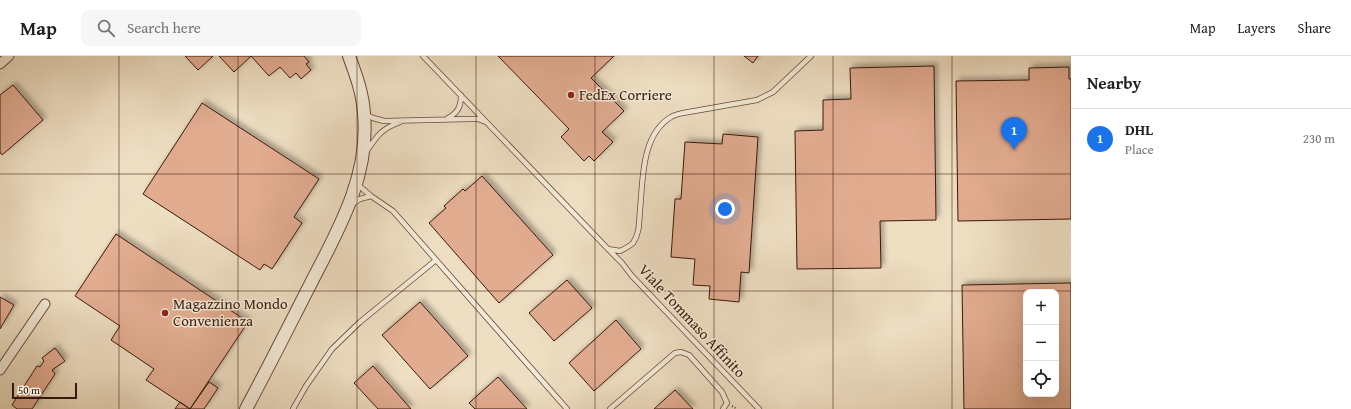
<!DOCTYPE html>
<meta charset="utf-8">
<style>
:root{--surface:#fff;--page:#f6f6f6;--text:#202124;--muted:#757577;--line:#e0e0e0;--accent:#1a73e8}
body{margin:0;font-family:"Gentium Book Plus",serif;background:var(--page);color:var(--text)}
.controls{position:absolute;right:12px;bottom:12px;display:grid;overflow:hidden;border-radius:8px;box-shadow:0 4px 16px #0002}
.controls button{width:36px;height:36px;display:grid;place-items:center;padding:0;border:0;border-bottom:1px solid var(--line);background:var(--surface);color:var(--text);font:20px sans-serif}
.scale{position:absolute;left:12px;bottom:10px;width:65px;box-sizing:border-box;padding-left:4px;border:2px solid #3a190c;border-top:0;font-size:11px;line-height:14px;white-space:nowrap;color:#3a190c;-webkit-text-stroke:3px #f4ead7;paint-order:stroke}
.you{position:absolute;left:725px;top:153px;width:14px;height:14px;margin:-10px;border:3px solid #fff;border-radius:50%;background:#1a73e8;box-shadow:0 0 0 6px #1a73e833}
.badge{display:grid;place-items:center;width:26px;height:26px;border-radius:50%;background:var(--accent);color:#fff;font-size:13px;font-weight:700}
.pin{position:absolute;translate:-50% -33px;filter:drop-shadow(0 1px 2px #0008)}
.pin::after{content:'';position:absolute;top:21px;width:14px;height:12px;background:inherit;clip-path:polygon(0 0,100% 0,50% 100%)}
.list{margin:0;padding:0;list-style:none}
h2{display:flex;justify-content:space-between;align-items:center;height:52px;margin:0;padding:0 16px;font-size:17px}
h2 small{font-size:13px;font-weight:400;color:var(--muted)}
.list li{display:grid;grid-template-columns:26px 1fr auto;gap:12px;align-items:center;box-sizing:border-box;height:60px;padding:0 16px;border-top:1px solid var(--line)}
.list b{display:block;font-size:15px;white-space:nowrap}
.list p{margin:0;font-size:13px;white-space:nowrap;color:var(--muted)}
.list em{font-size:13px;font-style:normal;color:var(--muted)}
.icon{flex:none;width:22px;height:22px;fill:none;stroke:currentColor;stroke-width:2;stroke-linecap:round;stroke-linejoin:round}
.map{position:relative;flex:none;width:1071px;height:353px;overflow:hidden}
header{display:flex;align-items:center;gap:24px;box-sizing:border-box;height:56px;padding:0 20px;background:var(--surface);border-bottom:1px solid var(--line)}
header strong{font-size:19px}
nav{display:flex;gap:22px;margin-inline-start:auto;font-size:14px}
.search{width:280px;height:36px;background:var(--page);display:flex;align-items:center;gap:10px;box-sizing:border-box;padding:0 14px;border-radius:8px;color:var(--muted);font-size:15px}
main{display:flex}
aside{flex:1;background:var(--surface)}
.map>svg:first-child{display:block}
.building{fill:#e2ac91;stroke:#3a190c;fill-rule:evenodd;filter:url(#shadow)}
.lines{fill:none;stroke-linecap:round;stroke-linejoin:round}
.service-casing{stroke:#674a3a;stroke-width:6}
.minor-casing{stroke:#674a3a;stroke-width:11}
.tertiary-casing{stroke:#674a3a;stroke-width:14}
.path{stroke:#3a190c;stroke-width:1.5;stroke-dasharray:1 2;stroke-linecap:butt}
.service{stroke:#f4ead7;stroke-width:4.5}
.minor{stroke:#f4ead7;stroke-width:9}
.tertiary{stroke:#f4ead7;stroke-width:12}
.grid{fill:none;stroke:#3a190c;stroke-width:1;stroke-opacity:0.55}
.poi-dot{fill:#8f2418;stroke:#f4ead7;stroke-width:1.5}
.labels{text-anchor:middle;stroke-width:3;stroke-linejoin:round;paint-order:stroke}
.poi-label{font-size:15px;fill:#3a190c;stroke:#f4ead7;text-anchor:start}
.street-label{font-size:15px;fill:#3a190c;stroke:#f4ead7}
</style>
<header>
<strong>Map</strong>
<div class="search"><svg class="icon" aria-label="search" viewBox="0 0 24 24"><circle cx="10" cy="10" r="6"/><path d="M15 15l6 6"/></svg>Search here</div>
<nav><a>Map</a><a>Layers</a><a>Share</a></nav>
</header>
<main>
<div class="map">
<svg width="1071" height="353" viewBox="0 0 1071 353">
<defs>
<filter id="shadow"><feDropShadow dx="3.5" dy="-3.5" stdDeviation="2" flood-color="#0004"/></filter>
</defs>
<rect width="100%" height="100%" fill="#eedec2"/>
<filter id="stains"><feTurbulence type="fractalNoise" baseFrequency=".005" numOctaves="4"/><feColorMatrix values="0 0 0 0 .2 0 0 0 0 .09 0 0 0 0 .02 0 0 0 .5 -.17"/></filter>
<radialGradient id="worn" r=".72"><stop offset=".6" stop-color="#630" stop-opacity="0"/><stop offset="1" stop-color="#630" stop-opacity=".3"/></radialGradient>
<path class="building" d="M 185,0 L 213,0 L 198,14 Z
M 219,0 L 304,0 L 309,6 L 306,8 L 311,14 L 301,23 L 296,17 L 290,22 L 280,11 L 269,20 L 251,0 L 234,16 Z
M 498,0 L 614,0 L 591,22 L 624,55 L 602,76 L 613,86 L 594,105 L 589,100 L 584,105 L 561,81 L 569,73 Z
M 744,0 L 758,0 L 753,7 Z
M 934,10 L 936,164 L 880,165 L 881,212 L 797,213 L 795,75 L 823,74 L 823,44 L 851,43 L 850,12 Z
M 1069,11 L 1069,23 L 1071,23 L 1071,163 L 958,165 L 956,25 L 1029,24 L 1029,12 Z
M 13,29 L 43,64 L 2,99 L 0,96 L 0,39 Z
M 202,47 L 319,123 L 294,161 L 302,167 L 272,213 L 264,208 L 260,214 L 143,138 Z
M 723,78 L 758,81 L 749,217 L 741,216 L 739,246 L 709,243 L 710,230 L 693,229 L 695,203 L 671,201 L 675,143 L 681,143 L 685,86 L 722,88 Z
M 482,120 L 553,199 L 499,247 L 429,167 L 446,152 L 444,150 L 463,133 L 465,135 Z
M 116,178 L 248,266 L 190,353 L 146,324 L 154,313 L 111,284 L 120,270 L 75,240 Z
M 567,224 L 592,252 L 554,285 L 529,257 Z
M 1071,227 L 1071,353 L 964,353 L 962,229 ZM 1026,236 L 1056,236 L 1056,338 L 1026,338 Z
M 0,241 L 14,249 L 0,273 Z
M 420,246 L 468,300 L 430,333 L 382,279 Z
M 616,264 L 641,293 L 594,335 L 569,307 Z
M 55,292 L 65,305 L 52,314 L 55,318 L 32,353 L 17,353 L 12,349 L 37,310 L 40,311 L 44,305 L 42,302 Z
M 373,310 L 411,353 L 378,353 L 354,327 Z
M 498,321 L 527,353 L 475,353 L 469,347 Z
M 209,326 L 218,332 L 204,353 L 190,353 Z
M 675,334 L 693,353 L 654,353 Z
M 180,346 L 190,353 L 175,353 Z"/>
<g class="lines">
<defs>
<path id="service" d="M 423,0 L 608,193 L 620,195 C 624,193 630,190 633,187 C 640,177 639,165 640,154 C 643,124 641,79 671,61 C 674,59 679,58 683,57 L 757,44 L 773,36 L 811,0
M 365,58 L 373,62 L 384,65 L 470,63 L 478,63 L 486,66
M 448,62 C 458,57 461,50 461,39
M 366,96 C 377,80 381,73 400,66
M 357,128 L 371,140 L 393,155 L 567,353
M 352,148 L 360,143 L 371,140
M 608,193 L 622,207 L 632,220 L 759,353
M 293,353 L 306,330 L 332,293 L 360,266 L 436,204
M 610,353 L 675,297 L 681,296 L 689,299 L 722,336 L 727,347 L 723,353"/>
<path id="minor" d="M 0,8 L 9,0
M 0,314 L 45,248"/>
<path id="tertiary" d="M 246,353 C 268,312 289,270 310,229 C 337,176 370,121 364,58 C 363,38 356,19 349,0"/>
</defs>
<use href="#service" class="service-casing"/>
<use href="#minor" class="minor-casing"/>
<use href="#tertiary" class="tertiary-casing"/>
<path class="path" d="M 732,350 L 737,353"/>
<use href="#service" class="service"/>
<use href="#minor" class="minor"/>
<use href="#tertiary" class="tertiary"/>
</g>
<path class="grid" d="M 119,0 L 119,353M 238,0 L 238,353M 357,0 L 357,353M 476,0 L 476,353M 595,0 L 595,353M 714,0 L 714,353M 833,0 L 833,353M 952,0 L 952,353M 0,118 L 1071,118M 0,235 L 1071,235"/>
<g class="poi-dot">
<circle cx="571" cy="39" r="4"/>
<circle cx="165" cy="257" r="4"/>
</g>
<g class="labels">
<g class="poi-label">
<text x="579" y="44">FedEx Corriere</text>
<text x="173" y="253">Magazzino Mondo<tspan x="173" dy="17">Convenienza</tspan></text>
</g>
<g class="street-label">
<text transform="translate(692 265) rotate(47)" y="5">Viale Tommaso Affinito</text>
</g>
</g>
<rect width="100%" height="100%" filter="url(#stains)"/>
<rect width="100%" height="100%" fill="url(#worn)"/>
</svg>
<div class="controls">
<button>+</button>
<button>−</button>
<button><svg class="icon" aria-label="locate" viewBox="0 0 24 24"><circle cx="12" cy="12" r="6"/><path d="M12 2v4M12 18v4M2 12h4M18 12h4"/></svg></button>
</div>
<div class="scale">50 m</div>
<div class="you"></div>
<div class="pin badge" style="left:1014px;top:94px">1</div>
</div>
<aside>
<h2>Nearby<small></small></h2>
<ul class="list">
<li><span class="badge">1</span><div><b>DHL</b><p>Place</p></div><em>230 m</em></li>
</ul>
</aside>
</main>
